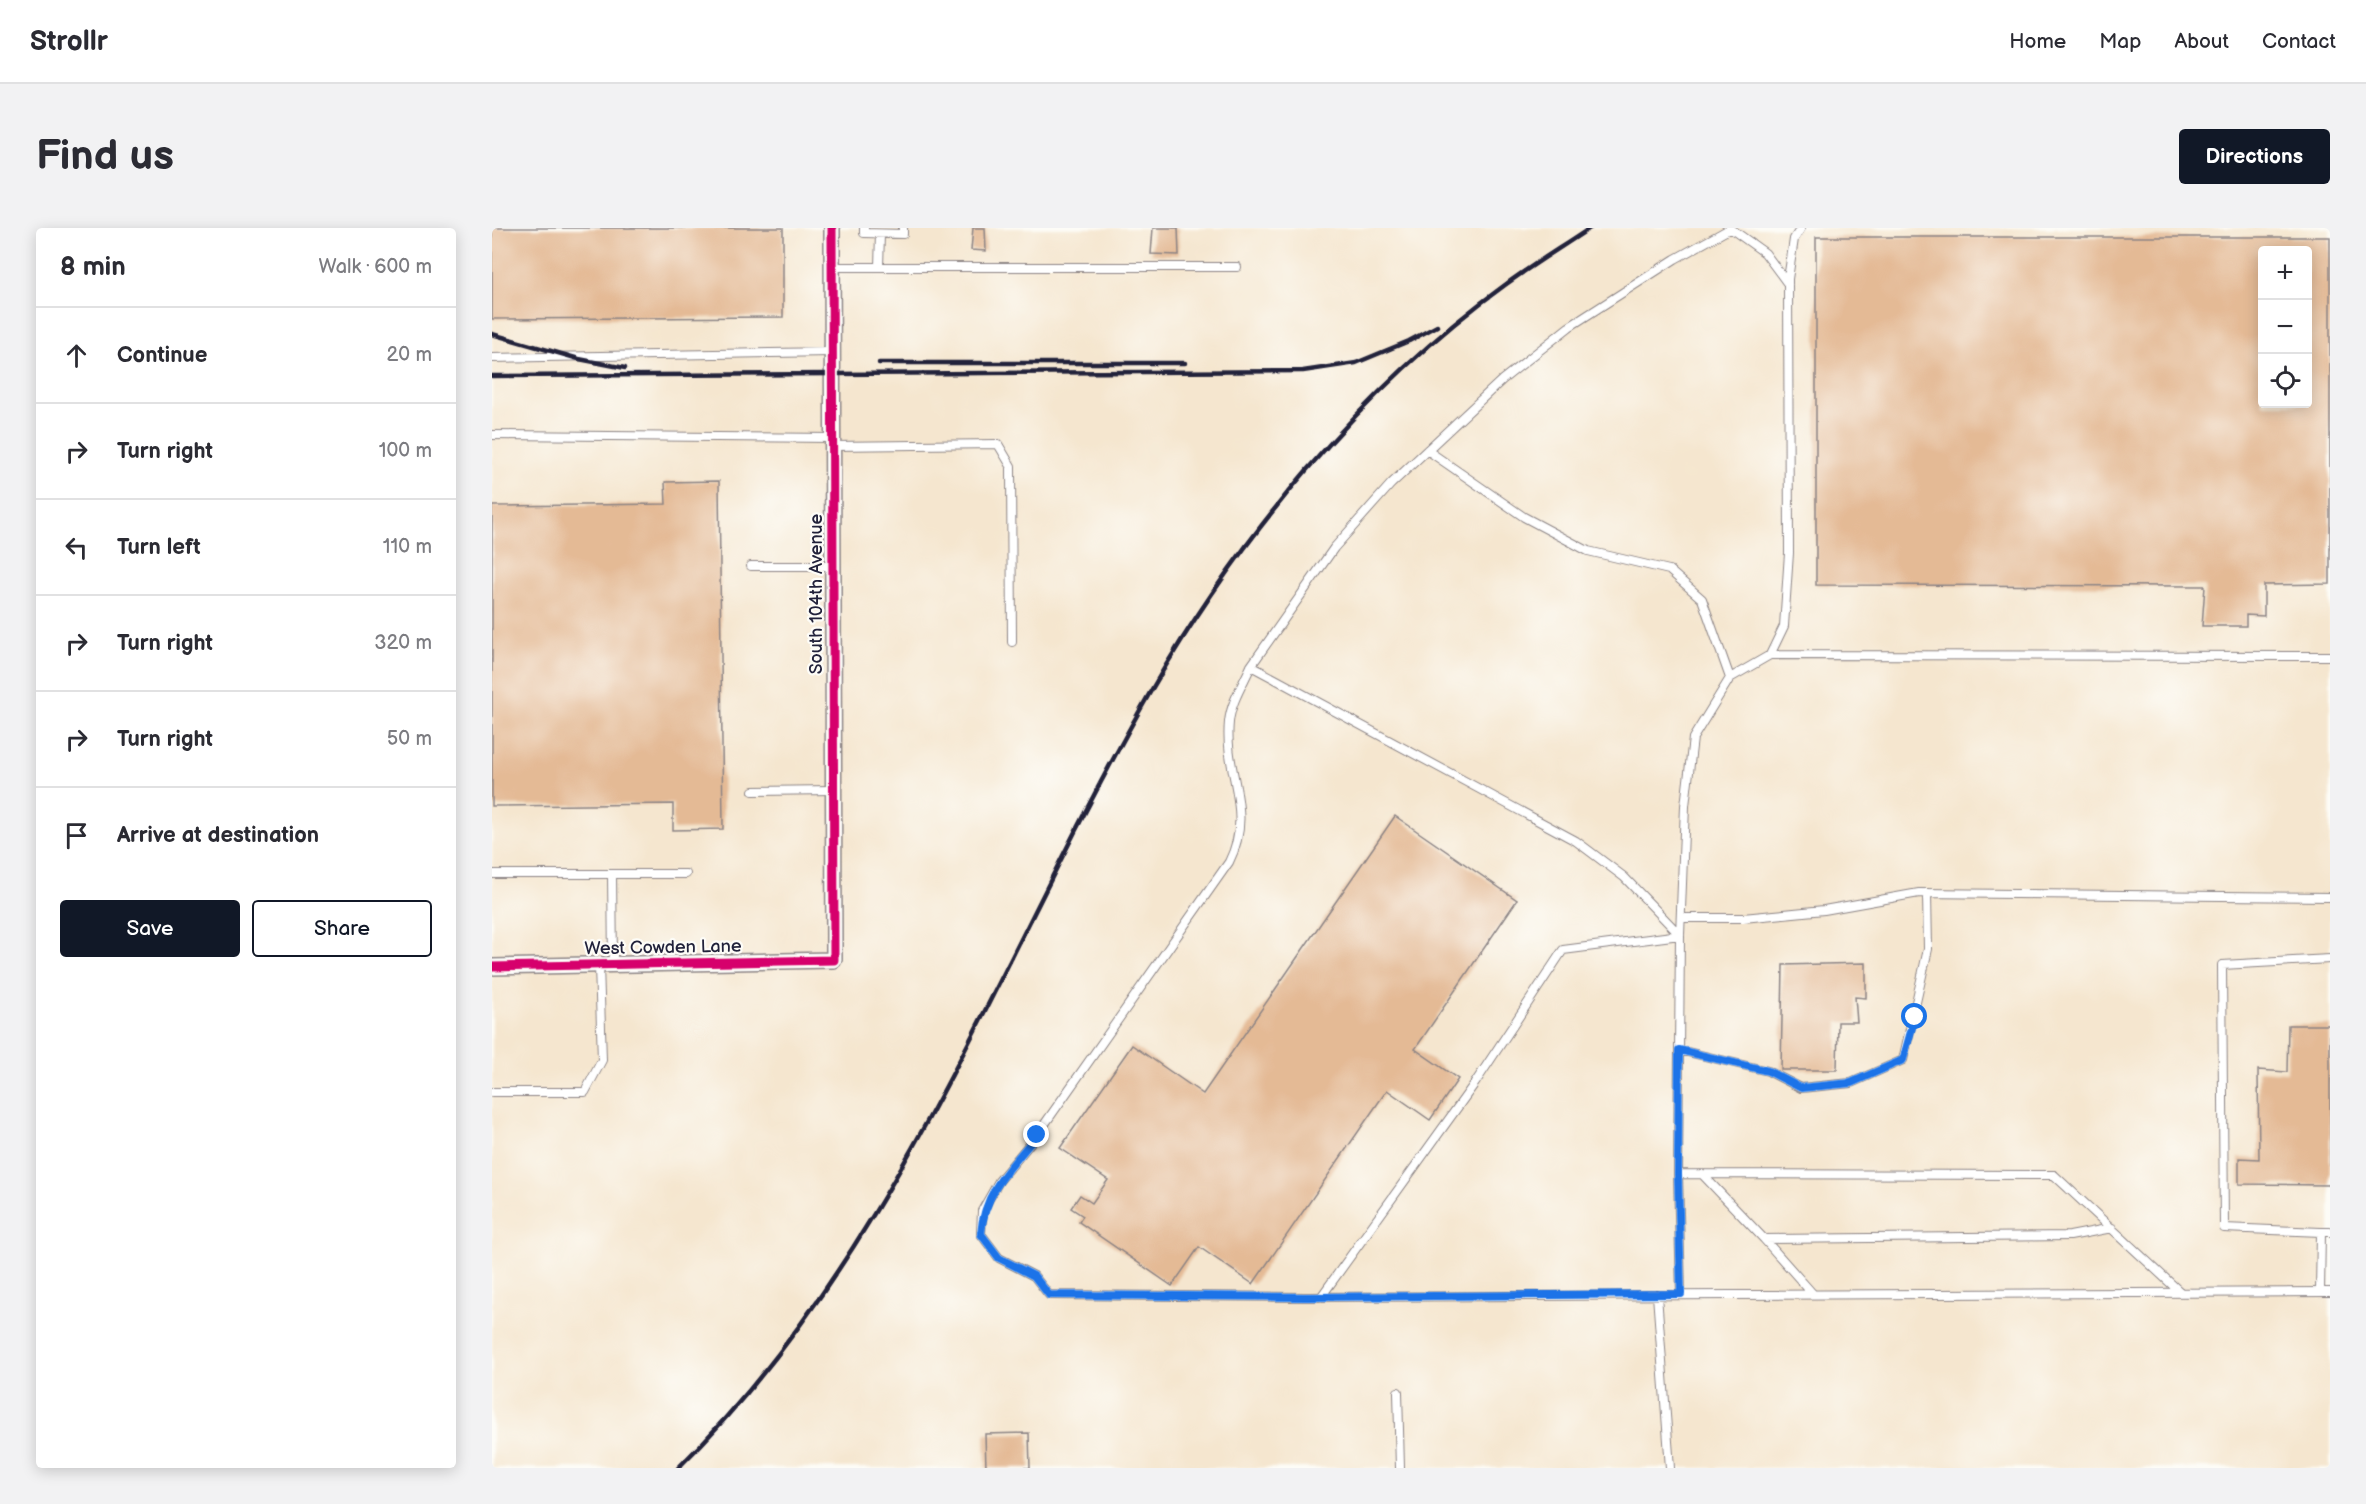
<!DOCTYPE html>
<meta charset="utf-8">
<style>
:root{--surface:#fff;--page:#f2f2f3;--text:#2b2b33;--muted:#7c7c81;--line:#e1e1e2;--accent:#111827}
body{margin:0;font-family:"Balsamiq Sans",sans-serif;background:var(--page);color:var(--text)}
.controls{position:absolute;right:18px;top:18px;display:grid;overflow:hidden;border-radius:6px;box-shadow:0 3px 15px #0003}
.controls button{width:54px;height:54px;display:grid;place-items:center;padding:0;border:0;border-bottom:2px solid var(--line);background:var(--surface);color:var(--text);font:30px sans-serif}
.stop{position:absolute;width:18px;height:18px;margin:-14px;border:4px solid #1a73e8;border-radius:50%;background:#fff}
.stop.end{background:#1a73e8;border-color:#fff;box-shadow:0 2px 6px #0008}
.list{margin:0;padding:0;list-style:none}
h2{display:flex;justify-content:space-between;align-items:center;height:78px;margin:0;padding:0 24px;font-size:26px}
h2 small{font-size:20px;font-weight:400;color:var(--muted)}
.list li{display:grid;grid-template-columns:39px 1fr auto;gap:18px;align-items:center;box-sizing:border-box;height:96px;padding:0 24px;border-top:2px solid var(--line)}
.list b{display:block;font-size:22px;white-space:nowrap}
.list em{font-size:20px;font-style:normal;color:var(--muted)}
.actions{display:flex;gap:12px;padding:18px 24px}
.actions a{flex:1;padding:14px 0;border:2px solid var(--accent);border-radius:6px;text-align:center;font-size:21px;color:var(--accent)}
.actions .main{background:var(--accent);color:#fff}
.icon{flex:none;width:33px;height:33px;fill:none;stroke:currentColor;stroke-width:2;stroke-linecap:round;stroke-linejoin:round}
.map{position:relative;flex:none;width:1838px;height:1240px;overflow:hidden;border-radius:6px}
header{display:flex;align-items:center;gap:36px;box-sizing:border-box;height:84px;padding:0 30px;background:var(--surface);border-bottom:2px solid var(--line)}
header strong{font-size:28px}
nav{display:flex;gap:33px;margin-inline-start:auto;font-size:21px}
.intro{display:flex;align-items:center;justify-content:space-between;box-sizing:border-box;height:144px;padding:0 36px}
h1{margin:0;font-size:42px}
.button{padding:15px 27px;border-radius:6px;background:var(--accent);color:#fff;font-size:21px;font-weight:700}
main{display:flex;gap:36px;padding:0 36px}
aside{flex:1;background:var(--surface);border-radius:6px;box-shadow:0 3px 15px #0003}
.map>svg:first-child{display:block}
.building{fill:#e4ba95;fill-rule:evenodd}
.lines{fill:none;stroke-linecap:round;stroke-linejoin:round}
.service-casing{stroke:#8c8485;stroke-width:10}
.minor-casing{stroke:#8c8485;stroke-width:18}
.service{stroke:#fff;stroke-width:8}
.minor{stroke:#fff;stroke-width:15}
.rail{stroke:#22223b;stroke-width:4.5}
.cycleway-casing{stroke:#fdfcf7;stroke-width:13}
.cycleway{stroke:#d6006c;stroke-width:9}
.route{stroke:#1a73e8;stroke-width:8}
.labels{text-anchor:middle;stroke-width:4.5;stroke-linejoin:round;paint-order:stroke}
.street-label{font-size:18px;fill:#22223b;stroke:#fdfcf7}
</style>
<header>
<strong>Strollr</strong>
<nav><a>Home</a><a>Map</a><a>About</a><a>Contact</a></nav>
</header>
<div class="intro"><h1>Find us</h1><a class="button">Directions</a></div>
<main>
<aside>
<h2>8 min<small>Walk · 600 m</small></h2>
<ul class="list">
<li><svg class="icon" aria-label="ahead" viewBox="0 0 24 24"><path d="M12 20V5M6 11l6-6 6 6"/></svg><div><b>Continue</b></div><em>20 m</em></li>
<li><svg class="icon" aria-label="right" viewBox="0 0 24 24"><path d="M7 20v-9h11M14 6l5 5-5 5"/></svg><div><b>Turn right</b></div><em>100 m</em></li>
<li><svg class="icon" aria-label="left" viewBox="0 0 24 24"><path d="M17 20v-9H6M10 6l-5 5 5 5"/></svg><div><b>Turn left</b></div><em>110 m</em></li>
<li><svg class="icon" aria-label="right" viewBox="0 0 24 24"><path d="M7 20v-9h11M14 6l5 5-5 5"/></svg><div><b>Turn right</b></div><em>320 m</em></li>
<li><svg class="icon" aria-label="right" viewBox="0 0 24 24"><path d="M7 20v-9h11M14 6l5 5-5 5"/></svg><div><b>Turn right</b></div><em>50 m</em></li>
<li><svg class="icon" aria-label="arrive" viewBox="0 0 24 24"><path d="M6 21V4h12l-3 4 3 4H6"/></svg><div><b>Arrive at destination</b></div></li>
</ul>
<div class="actions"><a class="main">Save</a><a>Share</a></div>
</aside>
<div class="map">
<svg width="1838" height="1240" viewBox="0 0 1838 1240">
<rect width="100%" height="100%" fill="#fdfcf7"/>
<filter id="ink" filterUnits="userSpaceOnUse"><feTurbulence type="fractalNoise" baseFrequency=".0167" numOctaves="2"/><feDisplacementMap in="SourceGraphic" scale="12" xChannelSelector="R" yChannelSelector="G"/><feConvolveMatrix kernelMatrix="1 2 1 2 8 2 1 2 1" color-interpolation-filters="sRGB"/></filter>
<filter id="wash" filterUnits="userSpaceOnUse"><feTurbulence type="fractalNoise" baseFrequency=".008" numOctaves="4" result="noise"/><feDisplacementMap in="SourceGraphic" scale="24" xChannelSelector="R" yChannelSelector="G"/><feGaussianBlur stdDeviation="1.35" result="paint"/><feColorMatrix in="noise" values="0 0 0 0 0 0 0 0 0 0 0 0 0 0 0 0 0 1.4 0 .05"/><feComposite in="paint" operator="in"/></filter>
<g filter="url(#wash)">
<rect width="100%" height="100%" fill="#f5e6cf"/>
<g id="blocks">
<path class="building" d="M 0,0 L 291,0 L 291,89 L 0,91 Z
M 481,0 L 493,0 L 494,23 L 479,22 Z
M 661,0 L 686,0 L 687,27 L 659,26 Z
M 1324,9 L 1838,9 L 1838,356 L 1772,357 L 1772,388 L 1754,387 L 1754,398 L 1710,398 L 1713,358 L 1324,357 ZM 1770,22 L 1815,22 L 1815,176 L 1770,176 Z
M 227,253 L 231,601 L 181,602 L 181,576 L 0,578 L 0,278 L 174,276 L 173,254 Z
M 903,588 L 1025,672 L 923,821 L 966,851 L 938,892 L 895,862 L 761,1056 L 707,1019 L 680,1058 L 587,994 L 591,988 L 579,980 L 588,967 L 600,975 L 616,952 L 568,920 L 640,817 L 711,866 Z
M 1374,735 L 1374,770 L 1363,769 L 1365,794 L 1346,794 L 1345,842 L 1289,842 L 1291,737 Z
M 1796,797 L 1838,797 L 1838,957 L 1747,956 L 1747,930 L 1767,931 L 1766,842 L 1795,844 Z
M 537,1205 L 538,1240 L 494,1240 L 493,1206 Z"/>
</g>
</g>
<g filter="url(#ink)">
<use href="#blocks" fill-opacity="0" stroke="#8c8485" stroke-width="1.5"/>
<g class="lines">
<defs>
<path id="service" d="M 372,0 L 372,5 L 411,6 L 411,0
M 1238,0 L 1273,25 L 1296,56
M 341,39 L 745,39
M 387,39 L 388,6
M 0,130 L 340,124
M 0,207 L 340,210
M 340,218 L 506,216 L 519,238 L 520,414
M 935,222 L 1032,289 L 1096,323 L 1177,342 L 1210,371 L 1238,450
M 259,338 L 340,338
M 1278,427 L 1838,428
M 759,438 L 842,320 L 899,256 L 1010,152 L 1077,99 L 1183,31 L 1239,0
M 261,563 L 342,562
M 0,646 L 194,646
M 120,646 L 121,736
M 1189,690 L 1251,690 L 1332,682 L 1427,665 L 1838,669
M 1188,707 L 1132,649 L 1084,613 L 759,438 C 751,456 739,474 737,494 C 732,546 763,582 737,634 L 545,907 L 507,953 L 490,983 L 489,1006 L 507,1030 L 542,1048 L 557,1067 L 816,1069 L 1838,1064
M 1188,707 L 1193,578 L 1201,510 L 1238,450 L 1278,427 L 1292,398 L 1297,325 L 1296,51 L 1302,11 L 1309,0
M 1187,822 L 1276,843 L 1309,860 L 1359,855 L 1411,832 L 1436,721 L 1435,665
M 0,864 L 93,864 L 110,832 L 107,737
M 1186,946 L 1562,947 L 1688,1064
M 1210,946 L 1272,1011
M 1829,1004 L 1838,1004
M 1828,1064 L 1829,1004 L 1732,1000 L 1730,737 L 1838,731
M 1320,1065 L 1272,1011 L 1578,1008 L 1620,1000
M 1165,1067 L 1178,1240
M 829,1069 L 983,855 L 1071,722 L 1188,707 L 1186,946 L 1189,1066
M 906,1164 L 908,1240"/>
<path id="minor" d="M 0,739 L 342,732 L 340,0"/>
</defs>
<use href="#service" class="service-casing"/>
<use href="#minor" class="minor-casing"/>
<use href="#service" class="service"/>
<use href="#minor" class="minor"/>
<path class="rail" d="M 0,106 L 87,131 L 133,140
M 387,135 L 693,135
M 0,148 L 811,143 L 864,135 L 917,113 L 945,98
M 186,1240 C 407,1022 508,725 660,461 C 748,309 870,160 1013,57 C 1040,37 1070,19 1098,0"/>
<defs>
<path id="cycleway" d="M 0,739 L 342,732 L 340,0"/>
</defs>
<use href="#cycleway" class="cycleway-casing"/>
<use href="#cycleway" class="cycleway"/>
</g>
</g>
<g class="lines" filter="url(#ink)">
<path class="route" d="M 545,907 C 519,939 492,963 489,1006 L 507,1030 L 542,1048 L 557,1067 L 816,1069 L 1189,1066 L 1186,946 L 1187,822 L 1276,843 L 1309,860 L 1359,855 L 1411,832 L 1423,789"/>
</g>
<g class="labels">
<g class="street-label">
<text transform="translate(324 366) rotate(-90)" y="6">South 104th Avenue</text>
<text transform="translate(171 719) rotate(-1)" y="6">West Cowden Lane</text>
</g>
</g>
</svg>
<div class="controls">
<button>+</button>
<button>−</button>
<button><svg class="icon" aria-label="locate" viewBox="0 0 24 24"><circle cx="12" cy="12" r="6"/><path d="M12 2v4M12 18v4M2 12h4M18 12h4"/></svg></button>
</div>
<div class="stop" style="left:1423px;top:789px"></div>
<div class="stop end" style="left:545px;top:907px"></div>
</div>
</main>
